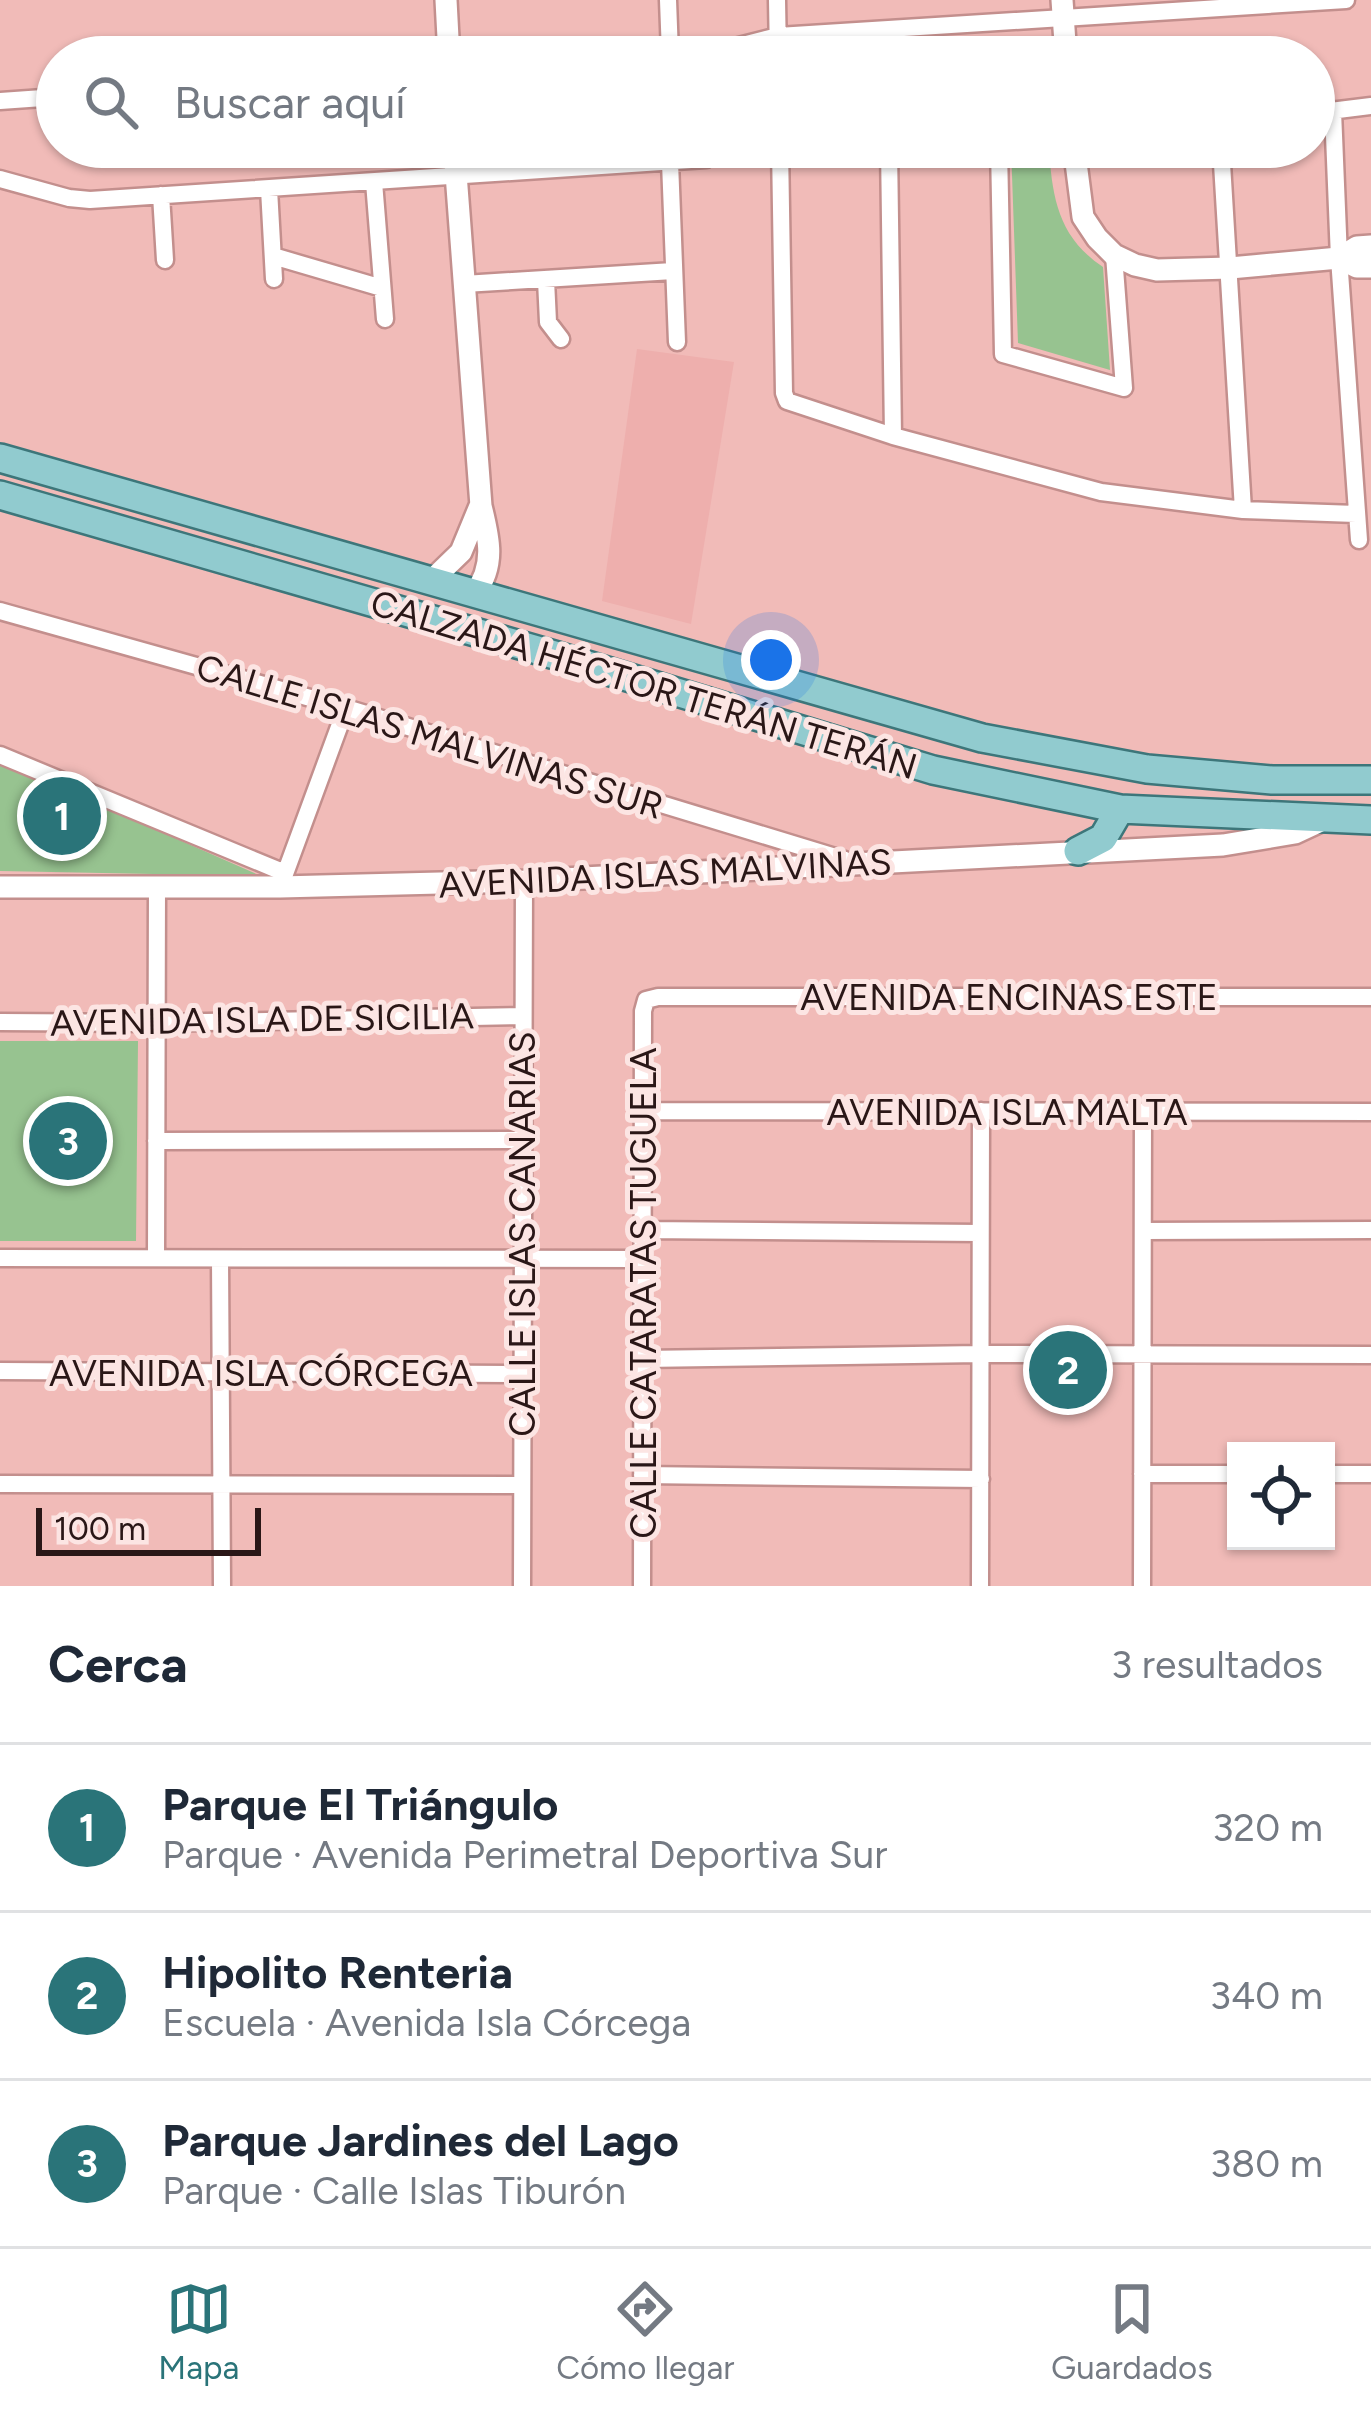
<!DOCTYPE html>
<html lang="es">
<meta charset="utf-8">
<style>
:root{--surface:#fff;--page:#f2f2f3;--text:#1f2937;--muted:#747a83;--line:#e0e1e3;--accent:#2a7479}
body{margin:0;font-family:Figtree,sans-serif;background:var(--page);color:var(--text)}
.controls{position:absolute;right:36px;bottom:36px;display:grid;overflow:hidden;border-radius:0px;box-shadow:0 3px 9px #0004}
.controls button{width:108px;height:108px;display:grid;place-items:center;padding:0;border:0;border-bottom:3px solid var(--line);background:var(--surface);color:var(--text);font:60px sans-serif}
.scale{position:absolute;left:36px;bottom:30px;width:225px;box-sizing:border-box;padding-left:12px;border:6px solid #2a1717;border-top:0;font-size:33px;line-height:42px;white-space:nowrap;color:#2a1717;-webkit-text-stroke:9px #fce5e3;paint-order:stroke}
.you{position:absolute;left:771px;top:660px;width:42px;height:42px;margin:-30px;border:9px solid #fff;border-radius:50%;background:#1a73e8;box-shadow:0 0 0 18px #1a73e833}
.badge{display:grid;place-items:center;width:78px;height:78px;border-radius:50%;background:var(--accent);color:#fff;font-size:39px;font-weight:700}
.pin{position:absolute;translate:-50% -50%;border:6px solid #fff;box-shadow:0 3px 12px #0006}
.list{margin:0;padding:0;list-style:none}
h2{display:flex;justify-content:space-between;align-items:center;height:156px;margin:0;padding:0 48px;font-size:51px}
h2 small{font-size:39px;font-weight:400;color:var(--muted)}
.list li{display:grid;grid-template-columns:78px 1fr auto;gap:36px;align-items:center;box-sizing:border-box;height:168px;padding:0 48px;border-top:3px solid var(--line)}
.list b{display:block;font-size:45px;white-space:nowrap}
.list p{margin:0;font-size:39px;white-space:nowrap;color:var(--muted)}
.list em{font-size:39px;font-style:normal;color:var(--muted)}
.icon{flex:none;width:66px;height:66px;fill:none;stroke:currentColor;stroke-width:2;stroke-linecap:round;stroke-linejoin:round}
.map{position:relative;flex:none;width:1371px;height:1586px;overflow:hidden}
.search{position:absolute;background:var(--surface);box-shadow:0 3px 9px #0004;left:36px;right:36px;top:36px;height:132px;display:flex;align-items:center;gap:30px;box-sizing:border-box;padding:0 42px;border-radius:66px;color:var(--muted);font-size:45px}
.sheet{height:660px;background:var(--surface)}
nav{display:flex;justify-content:space-around;align-items:center;box-sizing:border-box;height:168px;border-top:3px solid var(--line);background:var(--surface);font-size:33px;color:var(--muted)}
nav a{display:grid;justify-items:center;gap:6px}
nav .on{color:var(--accent)}
.map>svg:first-child{display:block}
.built{fill:#eeafad}
.green{fill:#97c390}
.lines{fill:none;stroke-linecap:round;stroke-linejoin:round}
.minor-casing{stroke:#c38f8d;stroke-width:21}
.tertiary-casing{stroke:#c38f8d;stroke-width:26}
.primary-casing{stroke:#3d767a;stroke-width:32}
.minor{stroke:#fff;stroke-width:16}
.tertiary{stroke:#fff;stroke-width:21}
.primary{stroke:#91cbcf;stroke-width:27}
.labels{text-anchor:middle;stroke-width:10;stroke-linejoin:round;paint-order:stroke}
.street-label{font-size:36px;fill:#2a1717;stroke:#fce5e3}
</style>
<div class="map">
<svg width="1371" height="1586" viewBox="0 0 1371 1586">
<rect width="100%" height="100%" fill="#f1bbb8"/>
<path class="built" d="M 637,349 L 734,362 L 691,624 L 602,601 Z"/>
<path class="green" d="M 1011,147 L 1049,147 C 1052,197 1058,237 1103,267 L 1110,370 L 1018,343 Z
M 0,761 L 261,876 L 0,871 Z
M 0,1041 L 138,1041 L 136,1241 L 0,1241 Z"/>
<g class="lines">
<defs>
<path id="minor" d="M 668,0 L 670,54
M 777,0 L 778,57
M 628,57 L 727,49 L 778,36 L 1346,0
M 0,101 L 57,97
M 1333,111 L 1339,258 L 1359,540
M 1314,113 L 1371,106
M 780,147 L 784,393 L 787,401 L 893,436 L 1101,492 L 1243,510 L 1356,514
M 889,147 L 893,436
M 999,147 L 1003,354 L 1124,388 L 1114,255
M 1221,147 L 1243,510
M 670,162 L 677,342
M 0,179 L 69,198 L 90,200 L 706,159
M 374,182 L 385,319
M 269,189 L 274,279
M 161,195 L 165,260
M 273,256 L 382,288
M 546,280 L 548,322 L 561,339
M 464,284 L 673,271
M 0,611 L 346,708 L 845,860
M 0,755 L 285,873
M 282,882 L 346,708
M 0,1022 L 156,1023 L 523,1016
M 642,1111 L 1371,1112
M 156,1141 L 523,1140
M 642,1230 L 980,1233
M 1143,1231 L 1371,1230
M 0,1258 L 642,1259
M 156,1258 L 157,887
M 220,1259 L 222,1586
M 642,1359 L 980,1354 L 1371,1355
M 0,1371 L 521,1374
M 1142,1474 L 1236,1474
M 1326,1474 L 1371,1474
M 642,1475 L 981,1479
M 0,1484 L 521,1485
M 522,1586 L 524,881
M 642,1586 L 643,1011 L 646,1000 L 658,997 L 1371,997
M 980,1586 L 981,1111
M 1142,1586 L 1143,1113"/>
<path id="tertiary" d="M 446,0 L 449,57
M 1062,0 L 1066,57
M 454,147 L 481,506 C 489,538 496,566 474,594
M 1074,147 L 1083,217 L 1097,238 L 1114,255 L 1135,265 L 1157,270 L 1230,268 L 1339,258 L 1357,247 L 1371,246
M 1339,258 L 1357,267 L 1371,267
M 430,582 L 461,552 L 480,506
M 0,887 L 280,887 L 524,881 L 1223,845 L 1295,833 L 1325,819"/>
<path id="primary" d="M 0,458 L 982,738 L 1147,769 L 1272,780 L 1371,780
M 0,495 L 558,656 L 933,770 L 1120,809 L 1371,820
M 1078,851 L 1103,838 L 1120,809"/>
</defs>
<use href="#minor" class="minor-casing"/>
<use href="#tertiary" class="tertiary-casing"/>
<use href="#primary" class="primary-casing"/>
<use href="#minor" class="minor"/>
<use href="#tertiary" class="tertiary"/>
<use href="#primary" class="primary"/>
</g>
<g class="labels">
<g class="street-label">
<text transform="translate(644 684) rotate(17)" y="13">CALZADA HÉCTOR TERÁN TERÁN</text>
<text transform="translate(430 736) rotate(17)" y="13">CALLE ISLAS MALVINAS SUR</text>
<text transform="translate(665 873) rotate(-3)" y="13">AVENIDA ISLAS MALVINAS</text>
<text x="1009" y="1010">AVENIDA ENCINAS ESTE</text>
<text transform="translate(262 1019) rotate(-1)" y="13">AVENIDA ISLA DE SICILIA</text>
<text x="1007" y="1125">AVENIDA ISLA MALTA</text>
<text transform="translate(522 1234) rotate(-90)" y="13">CALLE ISLAS CANARIAS</text>
<text transform="translate(643 1293) rotate(-90)" y="13">CALLE CATARATAS TUGUELA</text>
<text x="261" y="1386">AVENIDA ISLA CÓRCEGA</text>
</g>
</g>
</svg>
<div class="controls">
<button><svg class="icon" aria-label="locate" viewBox="0 0 24 24"><circle cx="12" cy="12" r="6"/><path d="M12 2v4M12 18v4M2 12h4M18 12h4"/></svg></button>
</div>
<div class="scale">100 m</div>
<div class="you"></div>
<div class="pin badge" style="left:62px;top:816px">1</div>
<div class="pin badge" style="left:1068px;top:1370px">2</div>
<div class="pin badge" style="left:68px;top:1141px">3</div>
<div class="search"><svg class="icon" aria-label="search" viewBox="0 0 24 24"><circle cx="10" cy="10" r="6"/><path d="M15 15l6 6"/></svg>Buscar aquí</div>
</div>
<section class="sheet">
<h2>Cerca<small>3 resultados</small></h2>
<ul class="list">
<li><span class="badge">1</span><div><b>Parque El Triángulo</b><p>Parque · Avenida Perimetral Deportiva Sur</p></div><em>320 m</em></li>
<li><span class="badge">2</span><div><b>Hipolito Renteria</b><p>Escuela · Avenida Isla Córcega</p></div><em>340 m</em></li>
<li><span class="badge">3</span><div><b>Parque Jardines del Lago</b><p>Parque · Calle Islas Tiburón</p></div><em>380 m</em></li>
</ul>
</section>
<nav>
<a class="on"><svg class="icon" aria-label="map" viewBox="0 0 24 24"><path d="M3 6l6-2 6 2 6-2v14l-6 2-6-2-6 2zM9 4v14M15 6v14"/></svg>Mapa</a>
<a><svg class="icon" aria-label="directions" viewBox="0 0 24 24"><path d="M12 3l9 9-9 9-9-9zM9 14v-3h6M13 9l2 2-2 2"/></svg>Cómo llegar</a>
<a><svg class="icon" aria-label="saved" viewBox="0 0 24 24"><path d="M7 4h10v16l-5-4-5 4z"/></svg>Guardados</a>
</nav>
